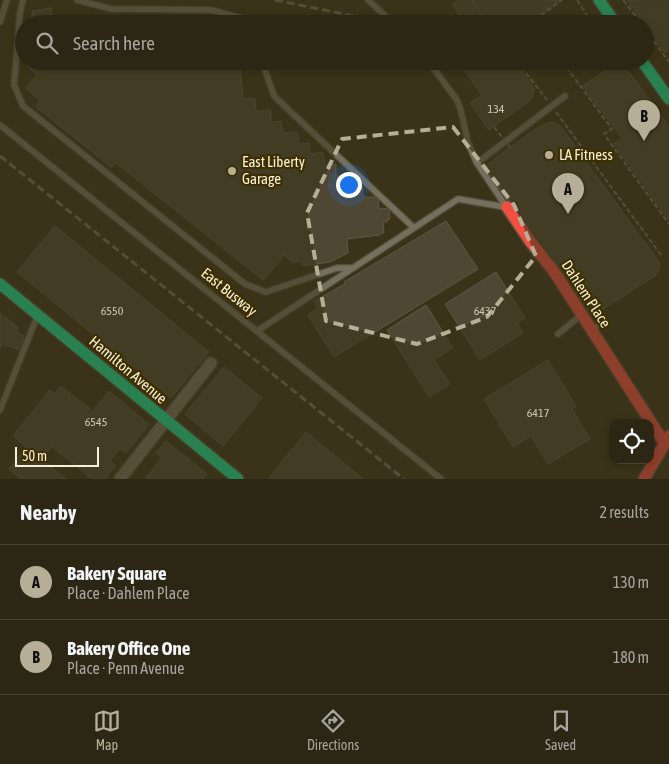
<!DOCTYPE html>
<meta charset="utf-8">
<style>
:root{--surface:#2c2614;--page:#342e1d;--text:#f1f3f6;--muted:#a6a5a0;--line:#484334;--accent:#b6ae96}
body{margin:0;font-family:"Asap Condensed",sans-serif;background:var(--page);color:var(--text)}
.controls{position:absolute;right:15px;bottom:15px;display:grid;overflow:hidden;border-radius:10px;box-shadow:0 2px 8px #0003}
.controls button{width:45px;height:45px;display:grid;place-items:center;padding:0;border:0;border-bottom:1px solid var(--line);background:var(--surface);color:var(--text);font:25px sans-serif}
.scale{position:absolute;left:15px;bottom:12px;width:84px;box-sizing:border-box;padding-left:5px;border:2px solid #f8f0d8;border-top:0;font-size:14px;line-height:18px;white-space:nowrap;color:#f8f0d8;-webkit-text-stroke:4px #3d2f00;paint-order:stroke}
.you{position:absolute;left:348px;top:184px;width:18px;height:18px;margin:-12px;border:4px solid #fff;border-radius:50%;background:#1a73e8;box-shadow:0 0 0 8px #1a73e833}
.badge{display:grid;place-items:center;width:32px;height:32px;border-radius:50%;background:var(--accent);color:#111;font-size:16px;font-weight:700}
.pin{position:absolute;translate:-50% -41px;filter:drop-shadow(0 1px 2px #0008)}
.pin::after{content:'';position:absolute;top:26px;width:18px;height:15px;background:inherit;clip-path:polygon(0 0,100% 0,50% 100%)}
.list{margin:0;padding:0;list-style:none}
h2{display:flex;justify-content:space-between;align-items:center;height:65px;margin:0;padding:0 20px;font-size:21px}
h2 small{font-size:16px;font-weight:400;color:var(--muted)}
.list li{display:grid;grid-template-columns:32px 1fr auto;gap:15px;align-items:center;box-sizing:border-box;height:75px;padding:0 20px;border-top:1px solid var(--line)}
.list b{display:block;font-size:19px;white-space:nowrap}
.list p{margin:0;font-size:16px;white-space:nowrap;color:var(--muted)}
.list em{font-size:16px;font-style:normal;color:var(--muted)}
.icon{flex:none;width:28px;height:28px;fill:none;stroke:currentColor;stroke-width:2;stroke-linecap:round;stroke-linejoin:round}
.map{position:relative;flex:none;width:669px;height:479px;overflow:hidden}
.search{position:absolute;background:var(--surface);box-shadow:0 2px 8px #0003;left:15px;right:15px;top:15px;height:55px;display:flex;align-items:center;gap:12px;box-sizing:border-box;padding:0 18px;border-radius:28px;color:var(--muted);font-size:19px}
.sheet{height:215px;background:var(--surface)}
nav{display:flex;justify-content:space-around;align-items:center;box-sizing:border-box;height:70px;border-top:1px solid var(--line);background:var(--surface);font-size:14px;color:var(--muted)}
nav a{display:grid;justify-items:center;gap:2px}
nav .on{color:var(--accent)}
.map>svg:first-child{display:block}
.building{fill:#4f4734;stroke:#5f5644}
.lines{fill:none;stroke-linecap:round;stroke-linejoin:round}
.lane-casing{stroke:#534e3a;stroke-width:8}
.street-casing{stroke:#534e3a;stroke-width:14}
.fast-casing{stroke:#534e3a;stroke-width:14}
.jam-casing{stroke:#534e3a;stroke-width:14}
.path{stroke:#746e5d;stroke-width:2;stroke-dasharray:5 2.5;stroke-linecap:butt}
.lane{stroke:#756f5e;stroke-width:5.5}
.street{stroke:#756f5e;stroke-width:11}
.fast{stroke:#16e098;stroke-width:11}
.jam{stroke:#f24e42;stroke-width:11}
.rail{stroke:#736e5d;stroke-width:3;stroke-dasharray:8 4;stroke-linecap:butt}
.path-bridge{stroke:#746e5d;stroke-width:2;stroke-dasharray:5 2.5;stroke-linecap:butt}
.marked{fill:none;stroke:#b6ae96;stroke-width:4;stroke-dasharray:10 6;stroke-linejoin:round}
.poi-dot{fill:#b6ae96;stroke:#3d2f00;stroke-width:2}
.labels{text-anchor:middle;stroke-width:4.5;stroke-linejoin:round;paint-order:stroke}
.number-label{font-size:12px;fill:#cec6af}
.poi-label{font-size:15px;fill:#f8f0d8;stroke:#3d2f00;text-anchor:start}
.street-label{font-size:15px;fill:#f8f0d8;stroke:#3d2f00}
</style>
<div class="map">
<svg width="669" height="479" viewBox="0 0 669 479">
<rect width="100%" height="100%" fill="#3a331a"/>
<path class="building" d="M 458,0 L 472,0 L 488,24 L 445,24 L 459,14 L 452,4 Z
M 472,0 L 561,0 L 527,24 L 488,24 Z
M 627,0 L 669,0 L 669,50 L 665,53 L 645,26 L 645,24 L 644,24 Z
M 51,8 L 53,24 L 32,24 L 32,11 Z
M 236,20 L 236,24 L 196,24 Z
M 27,61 L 240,61 L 243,99 L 255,98 L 256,111 L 271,110 L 271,122 L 281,121 L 283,133 L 297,132 L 299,144 L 309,143 L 310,154 L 323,152 L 325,165 L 336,164 L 336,176 L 351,176 L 352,187 L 362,186 L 363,197 L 378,197 L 379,209 L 389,208 L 390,219 L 387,220 L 387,222 L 383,222 L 384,233 L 381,233 L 380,235 L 347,239 L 348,253 L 330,262 L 302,266 L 301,261 L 293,263 L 285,255 L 263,280 L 116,163 L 111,167 L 36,107 L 40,101 L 26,88 L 37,75 L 28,67 Z
M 458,61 L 515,61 L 532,85 L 534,89 L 532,98 L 528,102 L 489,130 L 470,103 L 482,95 Z
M 618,61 L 621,61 L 669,127 L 669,220 L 614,144 L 622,138 L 583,86 Z
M 552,122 L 557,124 L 561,127 L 659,262 L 660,267 L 656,275 L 588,319 L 480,171 L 510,147 L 542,125 Z
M 446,221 L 478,269 L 334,357 L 308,315 L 318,308 L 314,301 L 345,284 L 344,282 Z
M 55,226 L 209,352 L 171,398 L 17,272 Z
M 496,272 L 525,318 L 517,323 L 523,333 L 480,360 L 445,304 Z
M 426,305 L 453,348 L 434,360 L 450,384 L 429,397 L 387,330 Z
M 0,313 L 19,328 L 16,332 L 24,336 L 19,350 L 3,344 L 0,348 Z
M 548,360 L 576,406 L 572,409 L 590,439 L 548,464 L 531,436 L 513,447 L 484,399 Z
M 224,367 L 262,398 L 223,446 L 185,414 Z
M 61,386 L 93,411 L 109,391 L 149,424 L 126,453 L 120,448 L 110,461 L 116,466 L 105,479 L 92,479 L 52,447 L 41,459 L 66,479 L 21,479 L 9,469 L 26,447 L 13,436 L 50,390 L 55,394 Z
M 306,432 L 363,479 L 268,479 Z
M 166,441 L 207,474 L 203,479 L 145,479 L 162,458 L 156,453 Z"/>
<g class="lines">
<defs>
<path id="lane" d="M 23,0 L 20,13 L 14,85 L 23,106 L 245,284 L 266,292 L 337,268 L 353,268
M 77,0 L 111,9 L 211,10 L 248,20 L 250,24
M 368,0 L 394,24
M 0,22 L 7,0
M 262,61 L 274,96 L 414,228
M 428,61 L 457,100 L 461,111 L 468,143 L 477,163 L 505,205
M 0,125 L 441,479
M 477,163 L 565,96
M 594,329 L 604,321
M 257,331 L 458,199 L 505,207
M 558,334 L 580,316
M 0,410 L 37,317"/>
<path id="street" d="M 120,479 L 211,363"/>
<path id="fast" d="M 599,0 L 616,24
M 642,61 L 669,99
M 0,284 L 238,479"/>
<path id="jam" d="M 507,207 L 530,241 L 555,273 L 665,444
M 644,479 L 669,436"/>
</defs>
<use href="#lane" class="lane-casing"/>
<use href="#street" class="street-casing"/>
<use href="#fast" class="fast-casing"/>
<use href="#jam" class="jam-casing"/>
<path class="path" d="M 577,0 L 588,17
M 623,0 L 642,24
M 529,24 L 562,0
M 570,24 C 577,19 580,16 589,18 L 592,16
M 645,29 L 669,62
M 652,49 L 652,39
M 517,61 L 547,100
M 562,61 L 612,129 L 604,134 L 669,224
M 556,112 L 661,255"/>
<use href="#lane" class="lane"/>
<use href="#street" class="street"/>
<use href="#fast" class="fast"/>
<use href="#jam" class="jam"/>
<path class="rail" d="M 275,0 L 354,16
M 0,156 L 404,479"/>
<path class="path-bridge" d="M 494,127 L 510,147"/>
</g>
<path d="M0 0H669V479H0ZM 453,127 L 514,205 L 536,256 L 487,317 L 417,344 L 326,321 L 307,213 L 342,139 Z" fill="#3a331a" fill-opacity=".55" fill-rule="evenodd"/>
<path class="marked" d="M 453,127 L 514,205 L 536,256 L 487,317 L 417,344 L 326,321 L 307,213 L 342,139 Z"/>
<g class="poi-dot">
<circle cx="549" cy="155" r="5"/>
<circle cx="232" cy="171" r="5"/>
</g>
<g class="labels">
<g class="number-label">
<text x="496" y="113">134</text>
<text x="112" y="315">6550</text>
<text x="485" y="315">6437</text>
<text x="538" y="417">6417</text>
<text x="96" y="426">6545</text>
</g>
<g class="poi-label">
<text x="559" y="160">LA Fitness</text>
<text x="242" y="167">East Liberty<tspan x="242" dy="17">Garage</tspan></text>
</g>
<g class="street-label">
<text transform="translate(229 292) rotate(39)" y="5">East Busway</text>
<text transform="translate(586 294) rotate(57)" y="5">Dahlem Place</text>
<text transform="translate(128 370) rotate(40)" y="5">Hamilton Avenue</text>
</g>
</g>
</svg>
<div class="controls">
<button><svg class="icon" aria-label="locate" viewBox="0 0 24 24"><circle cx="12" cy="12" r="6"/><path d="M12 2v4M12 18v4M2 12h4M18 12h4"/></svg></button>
</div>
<div class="scale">50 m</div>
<div class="you"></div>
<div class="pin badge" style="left:568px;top:214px">A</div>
<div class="pin badge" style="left:644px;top:141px">B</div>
<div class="search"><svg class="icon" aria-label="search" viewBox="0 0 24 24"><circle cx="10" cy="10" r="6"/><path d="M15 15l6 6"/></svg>Search here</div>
</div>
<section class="sheet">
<h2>Nearby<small>2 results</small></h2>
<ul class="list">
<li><span class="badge">A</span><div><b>Bakery Square</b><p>Place · Dahlem Place</p></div><em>130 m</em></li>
<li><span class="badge">B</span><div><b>Bakery Office One</b><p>Place · Penn Avenue</p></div><em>180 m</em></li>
</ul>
</section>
<nav>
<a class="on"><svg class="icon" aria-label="map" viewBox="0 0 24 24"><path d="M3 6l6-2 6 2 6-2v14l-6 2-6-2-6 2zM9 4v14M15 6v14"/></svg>Map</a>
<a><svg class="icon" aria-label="directions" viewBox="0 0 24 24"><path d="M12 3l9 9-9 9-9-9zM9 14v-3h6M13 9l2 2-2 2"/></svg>Directions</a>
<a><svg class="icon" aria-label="saved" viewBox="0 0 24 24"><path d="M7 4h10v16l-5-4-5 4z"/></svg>Saved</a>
</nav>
